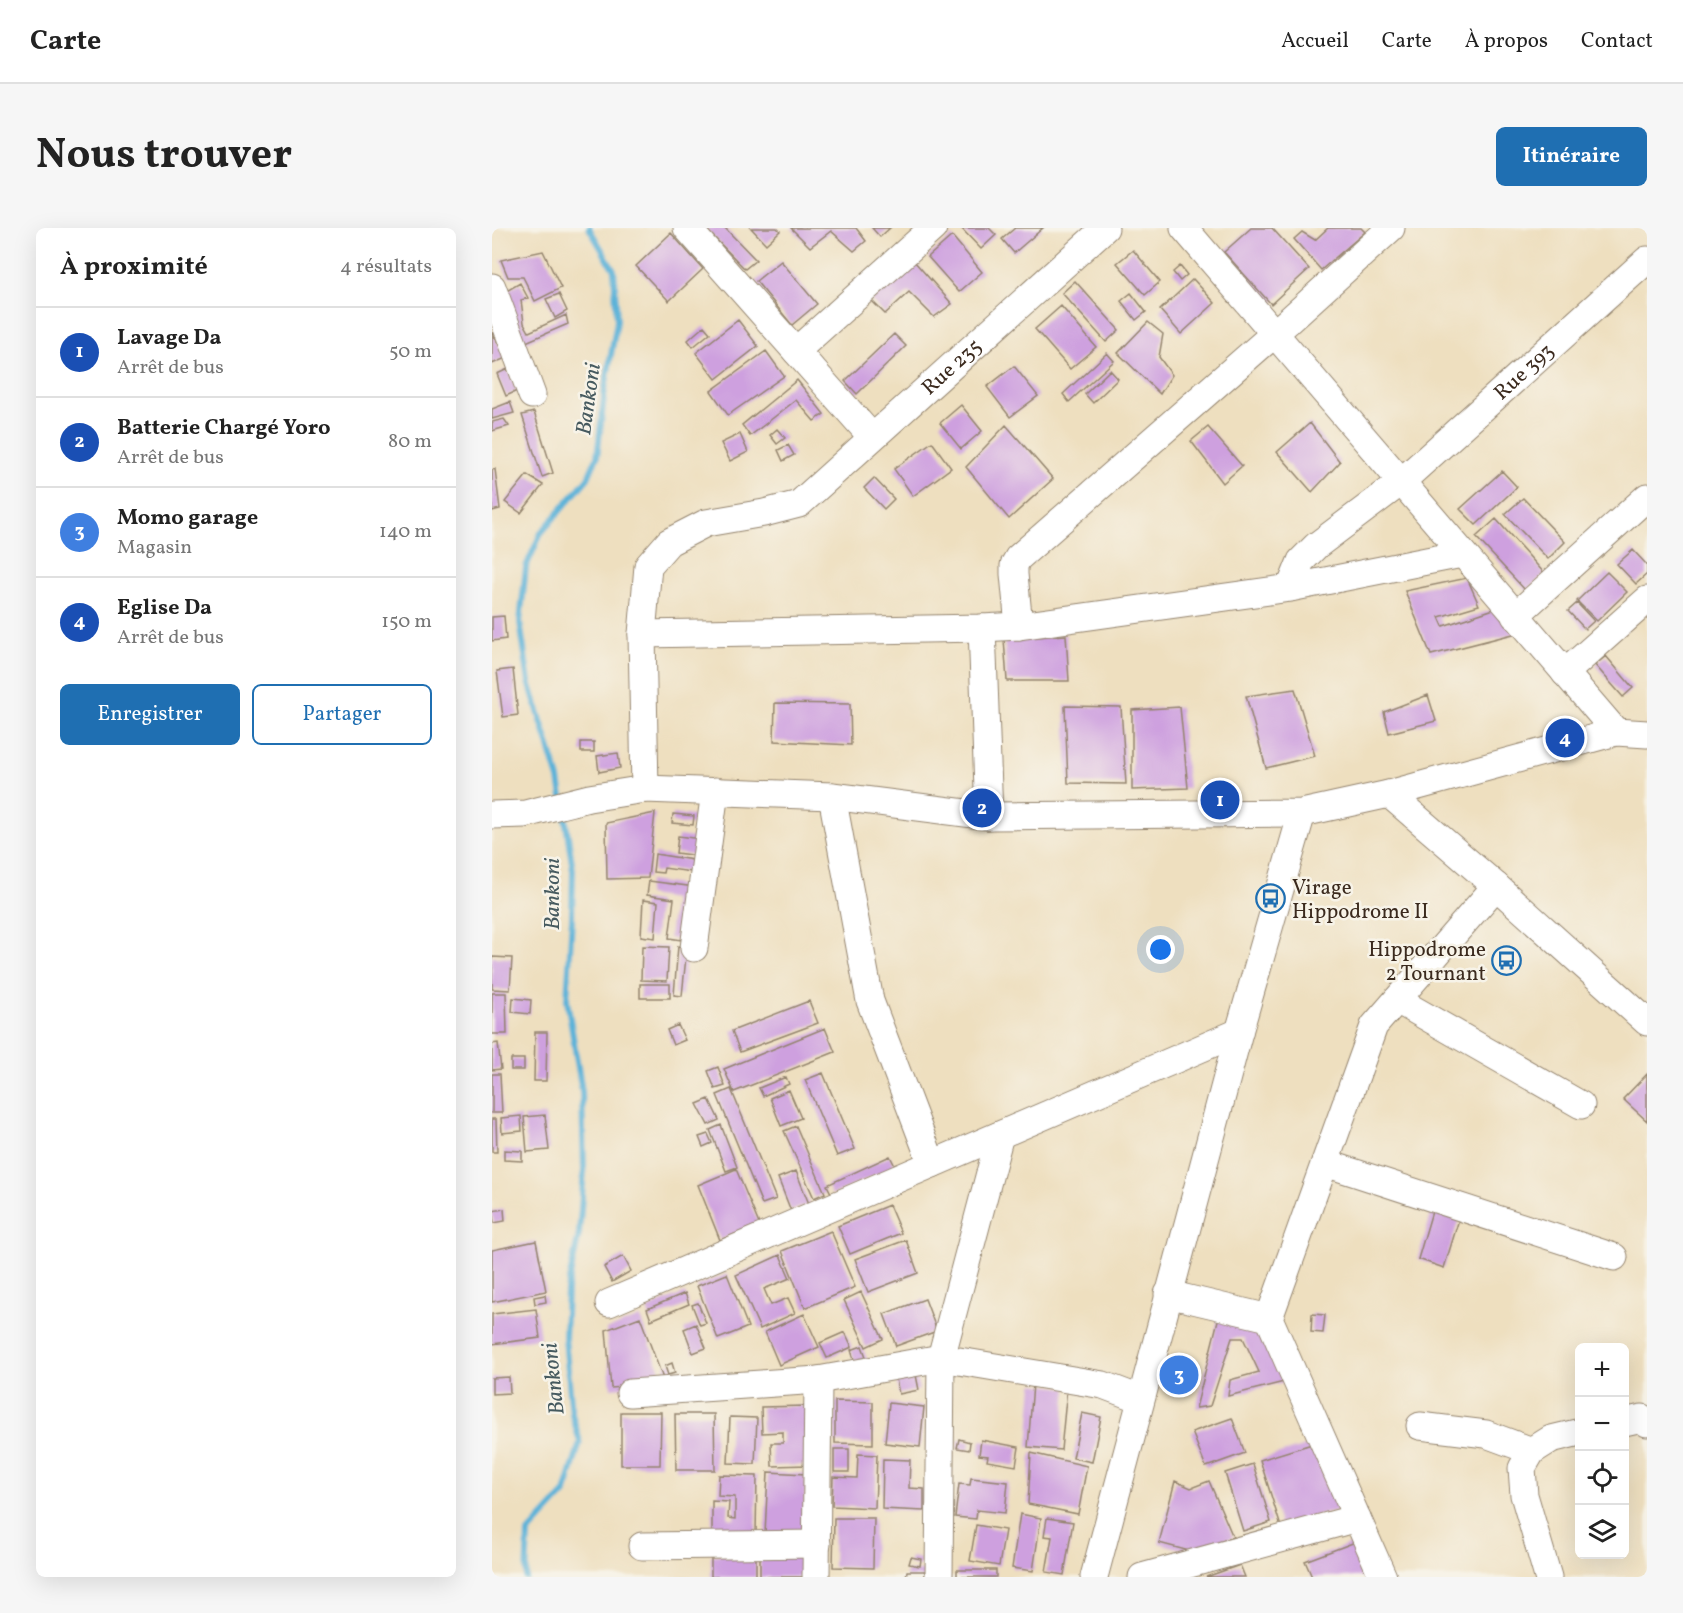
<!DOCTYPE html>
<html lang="fr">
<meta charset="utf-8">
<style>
:root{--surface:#fff;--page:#f6f6f6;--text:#222;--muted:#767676;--line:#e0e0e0;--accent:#1f6fb2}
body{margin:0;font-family:Vollkorn,serif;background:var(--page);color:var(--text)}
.controls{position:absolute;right:18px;bottom:18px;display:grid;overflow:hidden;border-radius:9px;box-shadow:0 6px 24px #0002}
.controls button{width:54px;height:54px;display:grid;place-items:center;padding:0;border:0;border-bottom:2px solid var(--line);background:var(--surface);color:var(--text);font:30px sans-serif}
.you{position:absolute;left:669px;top:722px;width:21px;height:21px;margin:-15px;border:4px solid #fff;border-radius:50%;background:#1a73e8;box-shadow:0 0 0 9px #1a73e833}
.badge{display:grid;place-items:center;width:39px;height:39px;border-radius:50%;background:var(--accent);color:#fff;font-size:20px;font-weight:700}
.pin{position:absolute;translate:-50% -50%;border:3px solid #fff;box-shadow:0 2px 6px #0006}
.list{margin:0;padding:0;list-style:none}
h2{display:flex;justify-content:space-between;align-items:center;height:78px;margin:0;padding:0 24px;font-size:26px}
h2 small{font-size:20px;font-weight:400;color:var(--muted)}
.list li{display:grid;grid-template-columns:39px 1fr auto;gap:18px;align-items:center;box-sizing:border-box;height:90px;padding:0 24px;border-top:2px solid var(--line)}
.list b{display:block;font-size:22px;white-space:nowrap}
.list p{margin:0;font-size:20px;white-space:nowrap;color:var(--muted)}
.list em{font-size:20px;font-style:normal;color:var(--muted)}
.actions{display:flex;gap:12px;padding:18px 24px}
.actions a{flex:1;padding:14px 0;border:2px solid var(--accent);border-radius:9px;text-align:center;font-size:21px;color:var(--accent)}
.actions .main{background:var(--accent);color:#fff}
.icon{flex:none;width:33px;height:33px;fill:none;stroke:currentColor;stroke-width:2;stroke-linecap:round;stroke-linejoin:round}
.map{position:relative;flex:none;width:1155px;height:1349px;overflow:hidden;border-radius:9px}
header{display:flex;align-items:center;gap:36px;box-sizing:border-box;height:84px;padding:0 30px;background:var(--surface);border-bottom:2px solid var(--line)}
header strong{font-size:28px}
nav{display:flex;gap:33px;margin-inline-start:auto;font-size:21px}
.intro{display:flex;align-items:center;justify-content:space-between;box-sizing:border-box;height:144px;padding:0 36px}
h1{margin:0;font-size:42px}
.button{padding:15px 27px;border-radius:9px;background:var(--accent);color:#fff;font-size:21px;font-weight:700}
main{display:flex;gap:36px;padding:0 36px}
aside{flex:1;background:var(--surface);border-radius:9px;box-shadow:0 6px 24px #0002}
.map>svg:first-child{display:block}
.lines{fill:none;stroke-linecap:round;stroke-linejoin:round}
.stream{stroke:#5bb2d8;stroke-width:6}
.building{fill:#cea0df}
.minor-casing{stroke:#94846e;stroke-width:29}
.minor{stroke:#fff;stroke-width:27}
.labels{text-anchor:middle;stroke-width:5;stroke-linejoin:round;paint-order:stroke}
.street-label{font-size:21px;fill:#3b2a1e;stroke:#f7f3e8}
.poi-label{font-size:21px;fill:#3b2a1e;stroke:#f7f3e8;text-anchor:start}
.water-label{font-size:22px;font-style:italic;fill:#465a5f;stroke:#f7f3e8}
</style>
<header>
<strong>Carte</strong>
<nav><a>Accueil</a><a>Carte</a><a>À propos</a><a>Contact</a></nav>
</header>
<div class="intro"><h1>Nous trouver</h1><a class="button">Itinéraire</a></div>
<main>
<aside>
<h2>À proximité<small>4 résultats</small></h2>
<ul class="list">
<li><span class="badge" style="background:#1a4fb4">1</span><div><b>Lavage Da</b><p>Arrêt de bus</p></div><em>50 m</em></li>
<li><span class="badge" style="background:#1a4fb4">2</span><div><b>Batterie Chargé Yoro</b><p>Arrêt de bus</p></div><em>80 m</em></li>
<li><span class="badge" style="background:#3f7fe0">3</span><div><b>Momo garage</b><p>Magasin</p></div><em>140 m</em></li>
<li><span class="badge" style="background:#1a4fb4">4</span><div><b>Eglise Da</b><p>Arrêt de bus</p></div><em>150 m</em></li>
</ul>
<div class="actions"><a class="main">Enregistrer</a><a>Partager</a></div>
</aside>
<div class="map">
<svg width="1155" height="1349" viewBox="0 0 1155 1349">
<rect width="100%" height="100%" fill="#f7f3e8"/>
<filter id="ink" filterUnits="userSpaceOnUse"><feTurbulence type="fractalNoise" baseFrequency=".0167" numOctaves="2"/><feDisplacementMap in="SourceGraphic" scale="12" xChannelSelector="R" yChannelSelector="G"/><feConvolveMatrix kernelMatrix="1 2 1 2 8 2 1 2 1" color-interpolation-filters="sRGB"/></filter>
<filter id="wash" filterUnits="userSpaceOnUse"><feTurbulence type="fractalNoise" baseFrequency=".008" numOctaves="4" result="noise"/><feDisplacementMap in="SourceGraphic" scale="24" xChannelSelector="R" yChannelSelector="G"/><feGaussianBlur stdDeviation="1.35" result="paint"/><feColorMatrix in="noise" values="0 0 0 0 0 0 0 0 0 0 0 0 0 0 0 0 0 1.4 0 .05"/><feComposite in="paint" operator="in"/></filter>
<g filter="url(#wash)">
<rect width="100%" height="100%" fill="#eedfbf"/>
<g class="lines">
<path class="stream" d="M 70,569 L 67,551 L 37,454 L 28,394 L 34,339 L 49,305 L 96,250 L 105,229 L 113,161 L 125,93 L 122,42 L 97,0
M 34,1349 L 36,1305 L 73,1265 L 88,1214 L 80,1186 L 73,1110 L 75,1062 L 87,1006 L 92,942 L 90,864 L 75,772 L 80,691 L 81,642 L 72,582"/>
</g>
<g id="blocks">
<path class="building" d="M 213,0 L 233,0 L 264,32 L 253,41 Z
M 259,0 L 285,0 L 288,3 L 274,16 Z
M 299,0 L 364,0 L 374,13 L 362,23 L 339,3 L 318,19 Z
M 380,0 L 398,0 L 388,9 Z
M 469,0 L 497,0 L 504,7 L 489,21 Z
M 523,0 L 551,0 L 522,25 L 510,11 Z
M 759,0 L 780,0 L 817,41 L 779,76 L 732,24 Z
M 836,0 L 869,0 L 873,4 L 829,42 L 802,11 L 810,4 L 823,12 Z
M 179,5 L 211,41 L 177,73 L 144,38 Z
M 460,8 L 490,44 L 467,64 L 436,29 Z
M 641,22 L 668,54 L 653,67 L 625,35 Z
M 51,23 L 69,60 L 43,73 L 31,49 L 16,49 L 9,32 Z
M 289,33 L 325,76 L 300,97 L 264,53 Z
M 422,33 L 460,76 L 442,89 L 417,64 L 393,86 L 378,71 Z
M 688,38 L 695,47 L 688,53 L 681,44 Z
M 701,51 L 723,75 L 689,106 L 668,82 Z
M 583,53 L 627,102 L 614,114 L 570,65 Z
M 28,55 L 36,70 L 29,72 L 32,95 L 37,104 L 74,87 L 76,96 L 27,117 L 11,65 Z
M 639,65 L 654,84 L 644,92 L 629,73 Z
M 67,66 L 75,83 L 63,90 L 54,71 Z
M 569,78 L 604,119 L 578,141 L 543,101 Z
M 246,92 L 266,118 L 224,151 L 204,125 Z
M 656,94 L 671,106 L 667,129 L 680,147 L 668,166 L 626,125 Z
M 212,98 L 218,105 L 201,119 L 196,112 Z
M 0,104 L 14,130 L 0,136 Z
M 402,106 L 414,118 L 365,166 L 353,153 Z
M 274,123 L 292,148 L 236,187 L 219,163 Z
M 615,125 L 622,133 L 577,174 L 571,166 Z
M 522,138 L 546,168 L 518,189 L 495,159 Z
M 16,141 L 25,163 L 14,168 L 5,146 Z
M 618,142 L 626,151 L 601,175 L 593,166 Z
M 305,152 L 332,186 L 322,193 L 304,172 L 258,208 L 250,197 Z
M 18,174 L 22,185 L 0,191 L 0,181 Z
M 469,177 L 490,203 L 469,221 L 448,195 Z
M 42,184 L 61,245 L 50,249 L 30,187 Z
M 12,191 L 17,198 L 0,203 L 0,194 Z
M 818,195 L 848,234 L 820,264 L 785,224 Z
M 514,197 L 561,251 L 517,291 L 474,239 Z
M 716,199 L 750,238 L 731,255 L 699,213 Z
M 285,201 L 293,210 L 285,216 L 278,207 Z
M 248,206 L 256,224 L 238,233 L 229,215 Z
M 440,214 L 459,240 L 421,268 L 402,241 Z
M 296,217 L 302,227 L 291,233 L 286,222 Z
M 3,241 L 8,281 L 0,283 L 0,242 Z
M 1010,243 L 1025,259 L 984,297 L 968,281 Z
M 35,247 L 51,257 L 29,285 L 13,274 Z
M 382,250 L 402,271 L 392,281 L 372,260 Z
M 1031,270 L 1073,314 L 1056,331 L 1013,286 Z
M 1004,291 L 1053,346 L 1034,363 L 984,309 Z
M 1141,322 L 1155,337 L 1155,346 L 1144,356 L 1125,336 Z
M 1115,344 L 1135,364 L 1105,393 L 1085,373 Z
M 975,350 L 987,377 L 947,389 L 951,398 L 1005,380 L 1025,405 L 939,427 L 913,363 Z
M 1085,375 L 1102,393 L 1093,401 L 1076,383 Z
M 12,388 L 14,411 L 0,413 L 0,389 Z
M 574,407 L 577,453 L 515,453 L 512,411 Z
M 1114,428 L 1141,460 L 1131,469 L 1103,437 Z
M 21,441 L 26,487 L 11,489 L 5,443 Z
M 803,461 L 823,528 L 774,540 L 754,468 Z
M 936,467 L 944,493 L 897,505 L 892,484 Z
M 283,475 L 358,476 L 359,517 L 282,513 Z
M 573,478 L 629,479 L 634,556 L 576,555 Z
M 688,479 L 696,560 L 640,562 L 640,482 Z
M 89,514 L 102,514 L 102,524 L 89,524 Z
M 126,525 L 128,540 L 107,544 L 105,528 Z
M 163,585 L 156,650 L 115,651 L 114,595 Z
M 181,586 L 202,588 L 201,597 L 180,595 Z
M 186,608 L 209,611 L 207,628 L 184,625 Z
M 163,626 L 207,633 L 206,645 L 172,640 L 171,645 L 161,644 Z
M 157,653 L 203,659 L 196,713 L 177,710 L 182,671 L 155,667 Z
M 151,672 L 166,674 L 163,710 L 149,708 Z
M 150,718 L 177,719 L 175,753 L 149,752 Z
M 186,718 L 195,719 L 190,768 L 182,767 Z
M 0,729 L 20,730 L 18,762 L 0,761 Z
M 148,756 L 178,756 L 178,770 L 148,770 Z
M 0,765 L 14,765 L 15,806 L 0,806 Z
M 21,770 L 39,772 L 38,786 L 20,784 Z
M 317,773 L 326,795 L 248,824 L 240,803 Z
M 186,797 L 193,812 L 181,817 L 175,802 Z
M 333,800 L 343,824 L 242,864 L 232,841 Z
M 43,804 L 55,804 L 54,853 L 42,853 Z
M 6,815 L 9,841 L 0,842 L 0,816 Z
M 19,831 L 32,831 L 32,842 L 19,842 Z
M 226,839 L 233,858 L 223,861 L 216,843 Z
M 331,845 L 363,921 L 345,928 L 313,852 Z
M 0,846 L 8,846 L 10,885 L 0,885 Z
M 1155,846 L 1155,893 L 1131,871 Z
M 294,849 L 297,856 L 271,868 L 267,860 Z
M 239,861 L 284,971 L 270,976 L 225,867 Z
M 297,862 L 309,890 L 289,898 L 278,870 Z
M 217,871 L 227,892 L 216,897 L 205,876 Z
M 53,887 L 57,922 L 35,924 L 32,889 Z
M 29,888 L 30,903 L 10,905 L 9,890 Z
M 0,891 L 4,891 L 5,924 L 0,924 Z
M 229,897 L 245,939 L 234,943 L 218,902 Z
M 304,898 L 333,965 L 322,970 L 292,903 Z
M 216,906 L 220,915 L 211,919 L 207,909 Z
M 12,922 L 30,923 L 30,933 L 12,932 Z
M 398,928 L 403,938 L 340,967 L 335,957 Z
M 244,941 L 267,996 L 228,1012 L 206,957 Z
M 304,943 L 317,976 L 299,983 L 286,950 Z
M 397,977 L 409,1005 L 358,1026 L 346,998 Z
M 941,980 L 968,988 L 952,1040 L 926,1031 Z
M 12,981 L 13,993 L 2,995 L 0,983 Z
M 339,1003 L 363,1059 L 313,1080 L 290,1023 Z
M 414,1012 L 426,1045 L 376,1064 L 363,1031 Z
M 44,1013 L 54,1063 L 0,1074 L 0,1022 Z
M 288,1027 L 298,1050 L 272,1061 L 279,1077 L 296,1070 L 303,1085 L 268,1101 L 244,1047 Z
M 131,1028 L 139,1043 L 120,1054 L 112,1039 Z
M 235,1046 L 256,1099 L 226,1111 L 205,1058 Z
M 369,1064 L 391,1111 L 374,1119 L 352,1072 Z
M 193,1065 L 197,1076 L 159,1092 L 155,1081 Z
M 53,1067 L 54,1074 L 43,1076 L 42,1069 Z
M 433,1071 L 445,1103 L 404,1118 L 392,1086 Z
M 206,1075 L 214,1095 L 208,1097 L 200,1077 Z
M 44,1081 L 48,1110 L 0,1116 L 0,1086 Z
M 312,1086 L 327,1119 L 287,1137 L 273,1104 Z
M 820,1086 L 833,1087 L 831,1105 L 819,1104 Z
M 727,1088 L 764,1093 L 792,1154 L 736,1168 L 738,1152 L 767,1144 L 751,1110 L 740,1110 L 718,1178 L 704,1180 Z
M 148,1089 L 173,1156 L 119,1160 L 114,1102 Z
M 204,1096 L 214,1120 L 201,1125 L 192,1101 Z
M 353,1104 L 360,1119 L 335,1130 L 328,1115 Z
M 370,1118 L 376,1134 L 364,1138 L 359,1122 Z
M 180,1135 L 183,1145 L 176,1147 L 173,1138 Z
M 424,1147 L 427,1162 L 407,1166 L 404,1151 Z
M 17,1149 L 18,1165 L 0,1166 L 0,1150 Z
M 541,1156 L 575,1160 L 569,1222 L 536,1219 Z
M 343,1173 L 381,1174 L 381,1216 L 343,1215 Z
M 397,1175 L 432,1179 L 428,1219 L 393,1215 Z
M 315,1178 L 317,1237 L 280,1238 L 279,1215 L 291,1215 L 291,1204 L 270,1205 L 269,1179 Z
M 129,1184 L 169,1184 L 168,1237 L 129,1237 Z
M 590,1185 L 609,1189 L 600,1234 L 581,1230 Z
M 183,1186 L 222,1186 L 223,1242 L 184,1242 Z
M 238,1189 L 265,1190 L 263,1236 L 236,1235 Z
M 740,1190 L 753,1225 L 714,1239 L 700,1204 Z
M 467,1211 L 478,1214 L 477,1222 L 465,1220 Z
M 489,1212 L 527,1219 L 524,1238 L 495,1233 L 496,1228 L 487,1227 Z
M 820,1216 L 848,1281 L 789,1299 L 768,1232 Z
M 342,1221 L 357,1221 L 357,1244 L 342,1244 Z
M 539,1225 L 595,1238 L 586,1286 L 536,1276 Z
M 366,1226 L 385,1227 L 383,1280 L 340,1278 L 341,1249 L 365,1250 Z
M 391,1231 L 418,1232 L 417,1260 L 432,1261 L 432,1283 L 390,1281 Z
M 761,1236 L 779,1294 L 751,1303 L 733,1245 Z
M 276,1244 L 314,1246 L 311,1308 L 273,1306 Z
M 227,1247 L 265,1248 L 264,1306 L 220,1305 L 220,1273 L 237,1274 L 236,1290 L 243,1291 L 243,1269 L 226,1268 Z
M 479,1250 L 516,1254 L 513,1285 L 485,1282 L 484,1291 L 463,1289 L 467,1256 L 478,1257 Z
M 683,1253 L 699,1260 L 717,1253 L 741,1309 L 701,1324 L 667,1315 Z
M 528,1286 L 549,1290 L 541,1343 L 520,1340 Z
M 342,1290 L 382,1290 L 381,1340 L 341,1339 Z
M 555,1290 L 581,1294 L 572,1347 L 554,1344 L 560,1309 L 552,1308 Z
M 484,1297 L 513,1302 L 507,1338 L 478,1333 Z
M 866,1313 L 880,1349 L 820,1349 L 813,1333 Z
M 268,1325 L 313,1326 L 313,1349 L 268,1349 Z
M 219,1327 L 264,1327 L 264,1349 L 219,1349 Z
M 419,1329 L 429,1331 L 428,1338 L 417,1336 Z
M 748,1337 L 753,1349 L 714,1349 Z
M 465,1342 L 504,1342 L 504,1349 L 465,1349 Z
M 415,1343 L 433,1343 L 433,1349 L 414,1349 Z"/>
</g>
</g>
<g filter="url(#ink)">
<use href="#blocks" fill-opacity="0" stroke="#94846e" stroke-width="1.5"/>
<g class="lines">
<defs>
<g id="minor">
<path d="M 195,0 L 380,209"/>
<path d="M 692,0 L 1124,504"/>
<path d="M 0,59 L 40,167"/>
<path d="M 304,123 L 441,0"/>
<path id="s1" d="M 798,360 L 809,333 L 824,318 L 909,254 L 1155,32"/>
<path d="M 1023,388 L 1155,269"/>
<path d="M 527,398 L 522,346 L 522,337 L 526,330 L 782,106 L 899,0"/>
<path d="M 490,400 L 497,588"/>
<path d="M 150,406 L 490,400 L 527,398 L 798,360 L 970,326"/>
<path d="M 1073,445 L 1155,372"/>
<path id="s2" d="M 153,561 L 150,406 L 156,338 L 177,314 L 214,295 L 272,285 L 307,276 L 613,0"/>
<path d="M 897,566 L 1004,658 L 1155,794"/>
<path d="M 340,568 L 378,773 L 440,936"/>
<path d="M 0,587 L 33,586 L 97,570 L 153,561 L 340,568 L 497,588 L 810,585 L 897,566 L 1124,504 L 1155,506"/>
<path d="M 202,720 L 223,563"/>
<path d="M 905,772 L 1089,877"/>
<path d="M 833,935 L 1122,1029"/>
<path d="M 676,1066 L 777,1090"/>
<path d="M 117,1075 L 747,804"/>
<path d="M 138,1165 L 326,1152 L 449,1130 L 611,1157 L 648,1171"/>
<path d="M 1132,1194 L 1150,1190 L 1155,1195"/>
<path d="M 928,1198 L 994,1206 L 1040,1223"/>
<path d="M 150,1318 L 325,1316"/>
<path d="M 324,1349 L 326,1152"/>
<path d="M 447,1349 L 449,1130 L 508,907"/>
<path d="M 602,1349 L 747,804 L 810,585"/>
<path d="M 650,1349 L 865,1290"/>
<path d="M 891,1349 L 777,1090 L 882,798 L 1004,658"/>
<path d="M 1056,1349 L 1032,1267 L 1030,1240 L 1040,1223 L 1059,1211 L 1088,1204"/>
</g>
</defs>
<use href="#minor" class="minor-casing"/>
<use href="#minor" class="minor"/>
</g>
</g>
<defs>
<symbol id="bus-ring" viewBox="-11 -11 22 22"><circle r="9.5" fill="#f7f3e8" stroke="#1f6fb2" stroke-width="1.5"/><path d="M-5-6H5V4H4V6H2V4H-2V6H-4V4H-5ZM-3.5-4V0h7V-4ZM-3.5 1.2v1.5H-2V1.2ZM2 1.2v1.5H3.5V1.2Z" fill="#1f6fb2"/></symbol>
</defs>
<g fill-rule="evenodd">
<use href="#bus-ring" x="762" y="654" width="33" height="33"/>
<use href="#bus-ring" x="998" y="716" width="33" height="33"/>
</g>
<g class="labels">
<g class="street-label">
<text dy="7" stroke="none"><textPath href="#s2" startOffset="597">Rue 235</textPath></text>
<text dy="7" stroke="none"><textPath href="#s1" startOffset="322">Rue 393</textPath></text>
</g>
<g class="poi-label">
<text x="800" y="666">Virage<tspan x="800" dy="24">Hippodrome II</tspan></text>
<text x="994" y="728" text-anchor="end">Hippodrome<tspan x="994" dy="24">2 Tournant</tspan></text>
</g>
<g class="water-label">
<text transform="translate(95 171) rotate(-82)" y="8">Bankoni</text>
<text transform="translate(59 666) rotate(-90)" y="8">Bankoni</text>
<text transform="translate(60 1151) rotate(-96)" y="8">Bankoni</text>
</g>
</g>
</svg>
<div class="controls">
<button>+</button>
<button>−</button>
<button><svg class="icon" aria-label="locate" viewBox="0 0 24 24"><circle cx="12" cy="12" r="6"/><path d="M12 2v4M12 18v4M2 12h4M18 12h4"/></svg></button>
<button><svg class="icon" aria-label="layers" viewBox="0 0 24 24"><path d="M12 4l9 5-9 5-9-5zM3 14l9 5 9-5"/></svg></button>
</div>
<div class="you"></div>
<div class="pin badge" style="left:728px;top:572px;background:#1a4fb4">1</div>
<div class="pin badge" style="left:490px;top:580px;background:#1a4fb4">2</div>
<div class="pin badge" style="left:687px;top:1147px;background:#3f7fe0">3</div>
<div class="pin badge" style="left:1073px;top:510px;background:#1a4fb4">4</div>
</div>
</main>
